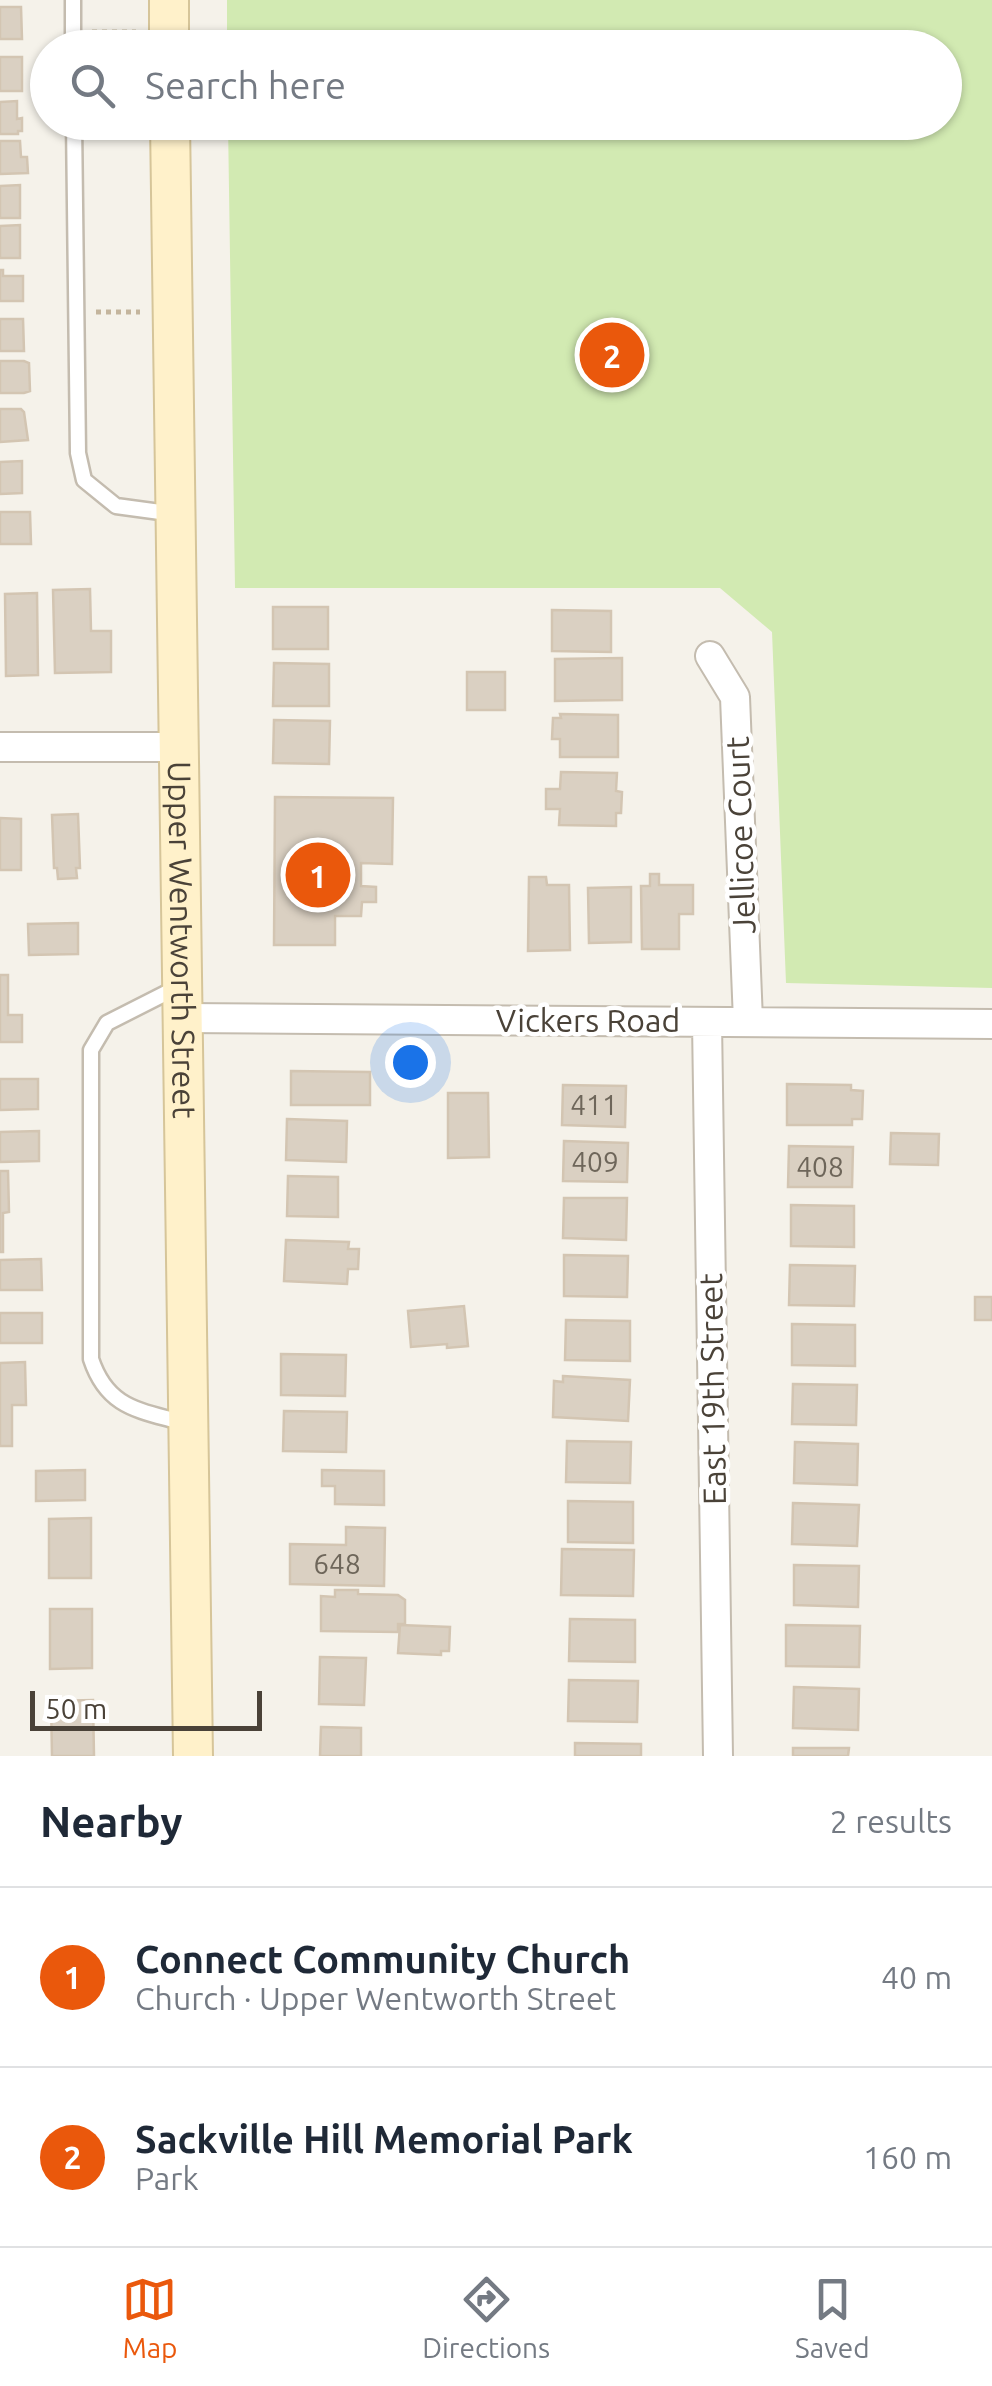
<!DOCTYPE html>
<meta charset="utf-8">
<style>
:root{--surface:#fff;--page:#f2f2f3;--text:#1f2937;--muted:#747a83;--line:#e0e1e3;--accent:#ea580c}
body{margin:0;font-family:Ubuntu,sans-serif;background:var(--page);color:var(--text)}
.scale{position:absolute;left:30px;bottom:25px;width:232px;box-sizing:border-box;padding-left:10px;border:5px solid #4a4238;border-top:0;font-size:28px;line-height:35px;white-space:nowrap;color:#4a4238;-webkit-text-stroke:8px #fff;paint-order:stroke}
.you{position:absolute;left:410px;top:1062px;width:35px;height:35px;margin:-25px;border:8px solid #fff;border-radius:50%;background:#1a73e8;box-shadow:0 0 0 15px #1a73e833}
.badge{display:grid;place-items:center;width:65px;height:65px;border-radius:50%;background:var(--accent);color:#fff;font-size:32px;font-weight:700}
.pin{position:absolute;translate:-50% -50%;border:5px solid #fff;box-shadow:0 2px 10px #0006}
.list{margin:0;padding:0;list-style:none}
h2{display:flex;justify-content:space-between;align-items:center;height:130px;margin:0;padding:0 40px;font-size:42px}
h2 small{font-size:32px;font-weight:400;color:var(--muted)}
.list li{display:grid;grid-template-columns:65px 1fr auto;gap:30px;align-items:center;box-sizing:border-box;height:180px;padding:0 40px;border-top:2px solid var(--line)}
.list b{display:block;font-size:38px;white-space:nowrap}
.list p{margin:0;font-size:32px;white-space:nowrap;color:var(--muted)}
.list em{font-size:32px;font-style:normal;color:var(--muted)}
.icon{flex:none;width:55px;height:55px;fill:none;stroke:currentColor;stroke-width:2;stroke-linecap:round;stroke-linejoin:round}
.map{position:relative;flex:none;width:992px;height:1756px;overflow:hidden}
.search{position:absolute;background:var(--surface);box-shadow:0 2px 8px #0004;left:30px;right:30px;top:30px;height:110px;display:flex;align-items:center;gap:25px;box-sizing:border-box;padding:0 35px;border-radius:55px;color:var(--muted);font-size:38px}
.sheet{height:490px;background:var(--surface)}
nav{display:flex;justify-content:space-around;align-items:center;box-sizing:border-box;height:140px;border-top:2px solid var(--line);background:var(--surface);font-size:28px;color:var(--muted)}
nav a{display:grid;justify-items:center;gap:5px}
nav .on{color:var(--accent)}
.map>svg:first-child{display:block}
.green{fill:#d2eab2}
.building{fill:#dad0c2;stroke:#d3c5b2;stroke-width:2.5}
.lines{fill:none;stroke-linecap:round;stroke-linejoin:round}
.lane-casing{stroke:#c4bcaf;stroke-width:19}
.street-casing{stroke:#c4bcaf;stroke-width:32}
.secondary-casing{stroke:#d6c599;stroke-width:42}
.path{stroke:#c4b59d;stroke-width:5;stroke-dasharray:5 5;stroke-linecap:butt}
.lane{stroke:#fff;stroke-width:14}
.street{stroke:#fff;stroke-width:28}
.secondary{stroke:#fff1ca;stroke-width:38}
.labels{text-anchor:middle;stroke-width:9;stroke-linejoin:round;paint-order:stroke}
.number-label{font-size:28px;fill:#6e665a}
.street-label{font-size:32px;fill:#4a4238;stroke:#fff}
</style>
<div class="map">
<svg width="992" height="1756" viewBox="0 0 992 1756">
<rect width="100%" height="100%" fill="#f5f2ea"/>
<path class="green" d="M 227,0 L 992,0 L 992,988 L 786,983 L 772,632 L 720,588 L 235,588 L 228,123 L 944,122 L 944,48 L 227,47 Z"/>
<path class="building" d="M 0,7 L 21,7 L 22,39 L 0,39 Z
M 0,57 L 22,57 L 22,91 L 0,91 Z
M 17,101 L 17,119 L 22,118 L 22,131 L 18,131 L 18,134 L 0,134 L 0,102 Z
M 0,141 L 20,141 L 21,157 L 27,157 L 28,173 L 0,174 Z
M 20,185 L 20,218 L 0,218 L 0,186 Z
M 20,225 L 20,258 L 0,258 L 0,226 Z
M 0,270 L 3,270 L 3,276 L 23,276 L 23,301 L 0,301 Z
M 0,319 L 23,319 L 24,351 L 0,351 Z
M 0,361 L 24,361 L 29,363 L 30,391 L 24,393 L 0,393 Z
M 0,409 L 21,409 L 24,412 L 28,440 L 0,442 Z
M 22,461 L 22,493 L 0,494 L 0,462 Z
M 0,512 L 30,512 L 31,544 L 0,544 Z
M 90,589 L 91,631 L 111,631 L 111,672 L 55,673 L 53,590 Z
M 37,593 L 38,675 L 6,676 L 5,594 Z
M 273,607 L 328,607 L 328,649 L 273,649 Z
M 552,610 L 611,611 L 611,652 L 552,651 Z
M 622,658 L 622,700 L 555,701 L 555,659 Z
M 274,663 L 329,664 L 329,706 L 273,706 Z
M 467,672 L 505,672 L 505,710 L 467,710 Z
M 560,714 L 618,715 L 618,757 L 560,757 L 560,739 L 552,739 L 553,718 L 561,718 Z
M 274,720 L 330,721 L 329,764 L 273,763 Z
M 561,772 L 617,773 L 616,791 L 622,792 L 621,813 L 616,813 L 616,826 L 559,825 L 560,809 L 546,809 L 546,789 L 560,789 Z
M 275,797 L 393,798 L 392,864 L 361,863 L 361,886 L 376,887 L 376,902 L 362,902 L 361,916 L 335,916 L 335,945 L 274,945 Z
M 78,814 L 80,868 L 76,868 L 77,878 L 58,879 L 57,868 L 54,868 L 52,815 Z
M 0,818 L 21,819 L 21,870 L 0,870 Z
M 650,874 L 659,874 L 659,885 L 693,885 L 693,914 L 679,914 L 679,949 L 642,949 L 641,886 L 650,886 Z
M 529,877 L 546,877 L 547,885 L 569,885 L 570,950 L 528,951 Z
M 631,887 L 631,942 L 589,943 L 588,888 Z
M 78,923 L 78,954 L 29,955 L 28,924 Z
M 0,975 L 8,975 L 8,1015 L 22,1015 L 22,1042 L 0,1042 Z
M 291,1071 L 370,1072 L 370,1105 L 291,1105 Z
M 0,1079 L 38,1079 L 38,1109 L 0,1110 Z
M 787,1084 L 851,1085 L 851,1090 L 863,1091 L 862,1119 L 852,1119 L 852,1125 L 787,1125 Z
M 563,1085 L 626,1086 L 625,1127 L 562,1125 Z
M 448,1093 L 488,1093 L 489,1157 L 448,1158 Z
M 287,1119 L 347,1121 L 346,1162 L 286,1160 Z
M 39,1131 L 39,1161 L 0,1162 L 0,1132 Z
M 891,1133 L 939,1134 L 938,1165 L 890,1164 Z
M 564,1141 L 628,1143 L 627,1182 L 563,1181 Z
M 789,1146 L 853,1147 L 852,1187 L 788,1187 Z
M 0,1171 L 8,1171 L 9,1212 L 3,1213 L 3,1252 L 0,1252 Z
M 288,1176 L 338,1177 L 338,1217 L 287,1216 Z
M 564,1198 L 627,1198 L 626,1240 L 563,1238 Z
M 791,1205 L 854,1206 L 854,1247 L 791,1246 Z
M 286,1240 L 349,1242 L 348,1249 L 359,1249 L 358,1269 L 348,1269 L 347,1284 L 284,1281 Z
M 564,1255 L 628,1256 L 627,1297 L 564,1296 Z
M 41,1259 L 42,1290 L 0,1290 L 0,1260 Z
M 790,1265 L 855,1266 L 854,1306 L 789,1305 Z
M 975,1297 L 992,1297 L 992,1320 L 975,1320 Z
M 464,1306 L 468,1346 L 447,1348 L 447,1344 L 411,1347 L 408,1311 Z
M 0,1313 L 42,1313 L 42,1343 L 0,1343 Z
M 566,1320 L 630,1321 L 630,1361 L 565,1360 Z
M 792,1324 L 855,1325 L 855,1366 L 792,1365 Z
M 281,1354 L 346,1355 L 345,1396 L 281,1395 Z
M 25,1362 L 26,1405 L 12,1405 L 12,1446 L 0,1446 L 0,1363 Z
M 563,1376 L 630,1380 L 628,1421 L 553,1417 L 554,1381 L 563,1382 Z
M 793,1384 L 857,1385 L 856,1425 L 792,1424 Z
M 284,1411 L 347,1412 L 346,1452 L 283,1451 Z
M 567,1441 L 631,1442 L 630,1483 L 566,1482 Z
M 795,1442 L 858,1444 L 857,1485 L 794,1483 Z
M 85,1470 L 85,1500 L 36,1501 L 36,1471 Z
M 322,1470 L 384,1471 L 384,1505 L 335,1504 L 335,1486 L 322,1486 Z
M 568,1501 L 633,1502 L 633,1543 L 568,1542 Z
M 793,1503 L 859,1505 L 857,1546 L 792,1544 Z
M 91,1518 L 91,1578 L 49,1578 L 49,1519 Z
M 346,1527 L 385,1528 L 384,1586 L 290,1584 L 290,1544 L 346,1545 Z
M 562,1549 L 634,1550 L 633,1596 L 561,1595 Z
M 794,1565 L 859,1566 L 858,1607 L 794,1605 Z
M 335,1590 L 358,1590 L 358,1594 L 398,1595 L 405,1600 L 405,1624 L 398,1624 L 398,1632 L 321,1631 L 321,1596 L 335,1597 Z
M 50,1609 L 92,1609 L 92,1668 L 50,1669 Z
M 570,1619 L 635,1620 L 635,1662 L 569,1661 Z
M 400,1625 L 450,1627 L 449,1651 L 441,1651 L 441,1655 L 398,1653 Z
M 786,1625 L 860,1626 L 859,1667 L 786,1666 Z
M 320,1657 L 366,1658 L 364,1705 L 319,1704 Z
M 569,1680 L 638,1681 L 637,1722 L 568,1721 Z
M 794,1687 L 859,1689 L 858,1730 L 793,1728 Z
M 93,1700 L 94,1756 L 52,1756 L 51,1701 Z
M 321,1727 L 361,1728 L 361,1756 L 320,1756 Z
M 575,1743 L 641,1744 L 641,1756 L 575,1756 Z
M 793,1748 L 849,1748 L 848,1756 L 793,1756 Z"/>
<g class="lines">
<defs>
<path id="lane" d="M 73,48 L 73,0
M 74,122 L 78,453 L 84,480 L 116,506 L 175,514
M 178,987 L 107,1023 L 91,1050 L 91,1359 C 108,1410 141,1410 187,1424"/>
<path id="street" d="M 710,656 L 735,697 L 748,1021
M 0,747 L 180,747
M 183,1018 L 992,1024
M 707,1022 L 718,1756"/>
<g id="secondary">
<path d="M 169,0 L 169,48"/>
<path id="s1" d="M 170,122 L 193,1756"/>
</g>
</defs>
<use href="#lane" class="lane-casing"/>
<use href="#street" class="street-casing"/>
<use href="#secondary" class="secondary-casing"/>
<path class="path" d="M 92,32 L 136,32
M 96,312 L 140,312"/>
<use href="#lane" class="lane"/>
<use href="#street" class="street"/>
<use href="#secondary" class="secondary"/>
</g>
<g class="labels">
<g class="number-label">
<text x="594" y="1115">411</text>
<text x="595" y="1172">409</text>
<text x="820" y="1177">408</text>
<text x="337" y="1574">648</text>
</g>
<g class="street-label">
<text transform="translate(741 835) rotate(-92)" y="11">Jellicoe Court</text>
<text dy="11" stroke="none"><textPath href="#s1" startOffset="818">Upper Wentworth Street</textPath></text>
<text x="588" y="1032">Vickers Road</text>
<text transform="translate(713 1389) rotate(-91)" y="11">East 19th Street</text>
</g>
</g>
</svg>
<div class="scale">50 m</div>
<div class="you"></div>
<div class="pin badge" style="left:318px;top:875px">1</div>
<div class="pin badge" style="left:612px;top:355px">2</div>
<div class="search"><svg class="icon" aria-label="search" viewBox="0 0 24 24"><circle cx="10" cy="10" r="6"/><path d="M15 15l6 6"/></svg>Search here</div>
</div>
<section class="sheet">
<h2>Nearby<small>2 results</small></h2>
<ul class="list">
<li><span class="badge">1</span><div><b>Connect Community Church</b><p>Church · Upper Wentworth Street</p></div><em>40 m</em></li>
<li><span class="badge">2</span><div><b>Sackville Hill Memorial Park</b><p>Park</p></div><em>160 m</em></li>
</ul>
</section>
<nav>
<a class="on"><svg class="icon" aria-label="map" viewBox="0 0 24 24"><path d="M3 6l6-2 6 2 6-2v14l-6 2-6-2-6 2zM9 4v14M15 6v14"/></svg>Map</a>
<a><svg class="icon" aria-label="directions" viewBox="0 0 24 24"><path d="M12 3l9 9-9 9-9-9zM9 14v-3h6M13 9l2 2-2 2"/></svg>Directions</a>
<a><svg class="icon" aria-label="saved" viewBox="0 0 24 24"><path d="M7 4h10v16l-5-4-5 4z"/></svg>Saved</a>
</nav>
